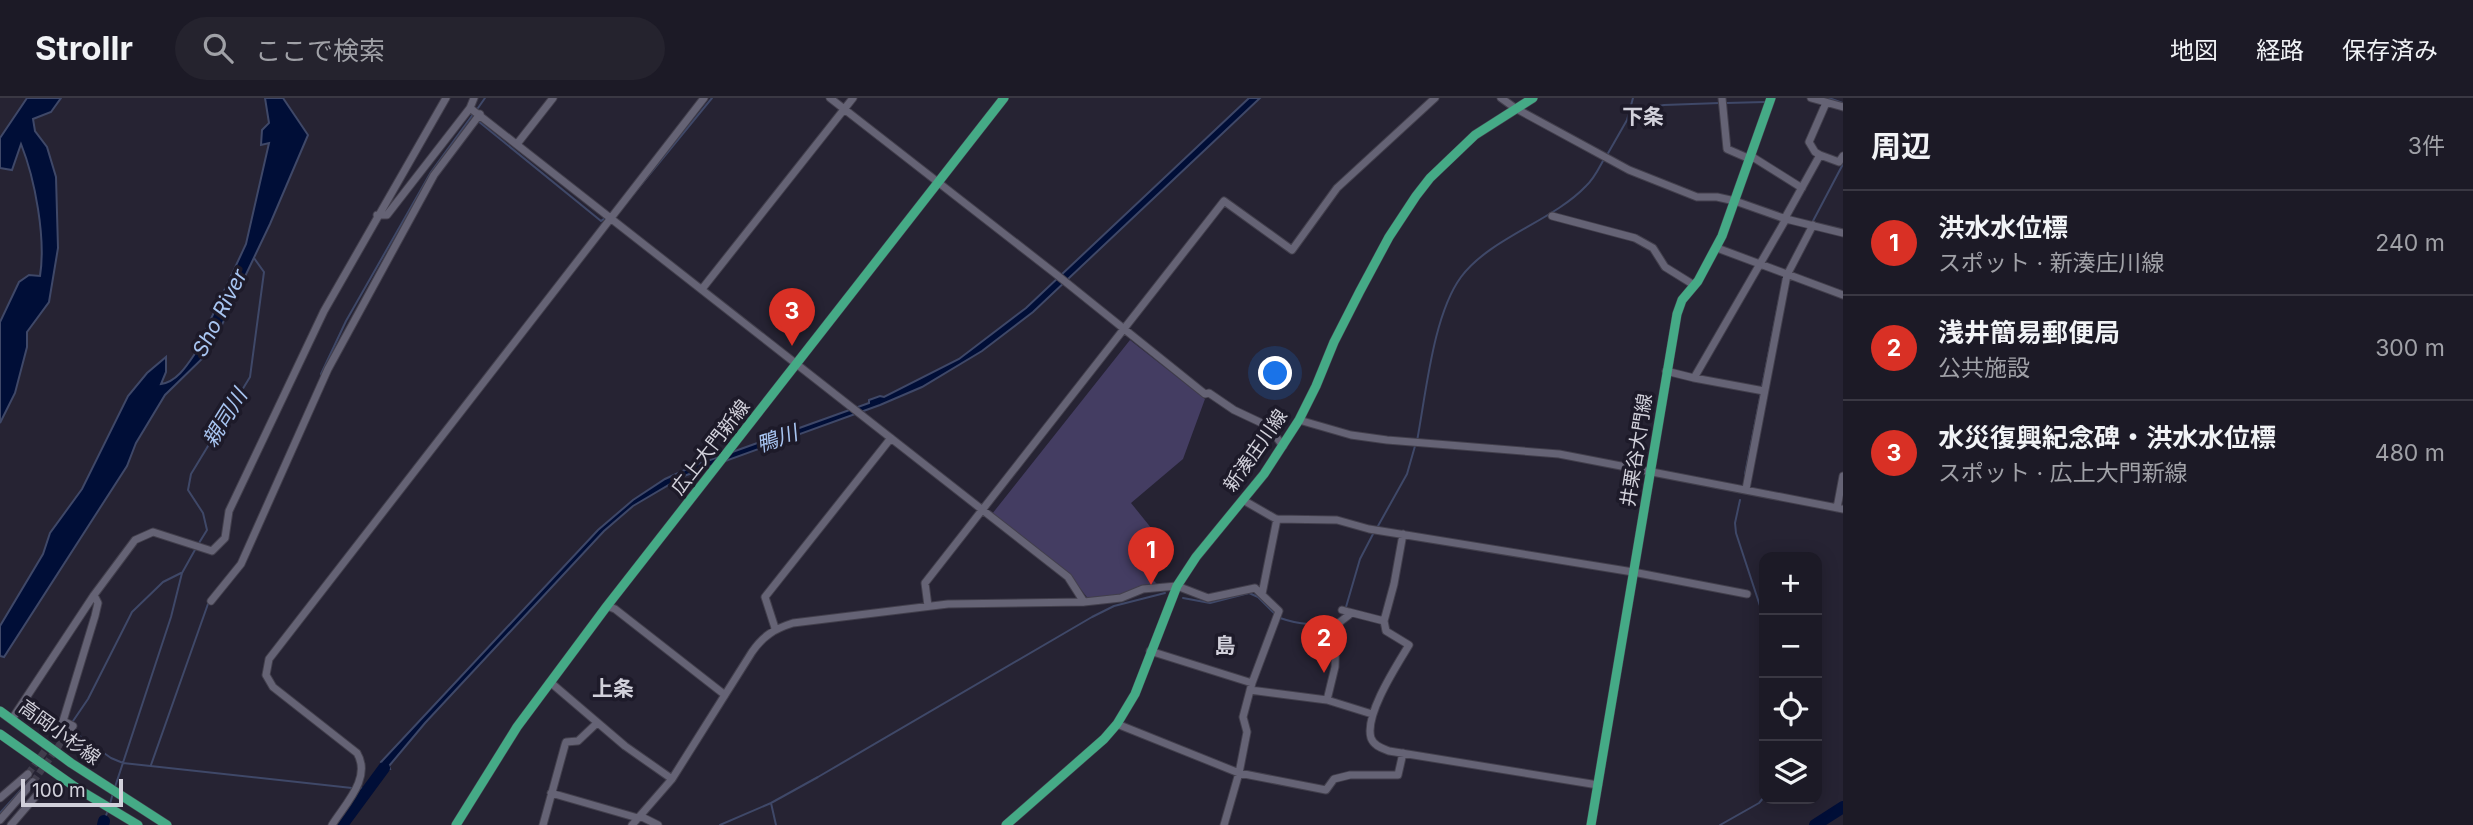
<!DOCTYPE html>
<html lang="ja">
<meta charset="utf-8">
<style>
:root{--surface:#1c1a26;--page:#25232e;--text:#f1f3f6;--muted:#a0a1a7;--line:#3a3843;--accent:#d93025}
body{margin:0;font-family:Inter,"Noto Sans JP",sans-serif;background:var(--page);color:var(--text)}
.controls{position:absolute;right:21px;bottom:21px;display:grid;overflow:hidden;border-radius:14px;box-shadow:0 4px 18px #0003}
.controls button{width:63px;height:63px;display:grid;place-items:center;padding:0;border:0;border-bottom:2px solid var(--line);background:var(--surface);color:var(--text);font:35px sans-serif}
.scale{position:absolute;left:21px;bottom:18px;width:102px;box-sizing:border-box;padding-left:7px;border:4px solid #d2d1db;border-top:0;font-size:19px;line-height:24px;white-space:nowrap;color:#d2d1db;-webkit-text-stroke:5px #1d1a29;paint-order:stroke}
.you{position:absolute;left:1276px;top:276px;width:24px;height:24px;margin:-18px;border:5px solid #fff;border-radius:50%;background:#1a73e8;box-shadow:0 0 0 10px #1a73e833}
.badge{display:grid;place-items:center;width:46px;height:46px;border-radius:50%;background:var(--accent);color:#fff;font-size:23px;font-weight:700}
.pin{position:absolute;translate:-50% -58px;filter:drop-shadow(0 2px 4px #0008)}
.pin::after{content:'';position:absolute;top:37px;width:24px;height:21px;background:inherit;clip-path:polygon(0 0,100% 0,50% 100%)}
.list{margin:0;padding:0;list-style:none}
h2{display:flex;justify-content:space-between;align-items:center;height:91px;margin:0;padding:0 28px;font-size:30px}
h2 small{font-size:23px;font-weight:400;color:var(--muted)}
.list li{display:grid;grid-template-columns:46px 1fr auto;gap:21px;align-items:center;box-sizing:border-box;height:105px;padding:0 28px;border-top:2px solid var(--line)}
.list b{display:block;font-size:26px;white-space:nowrap}
.list p{margin:0;font-size:23px;white-space:nowrap;color:var(--muted)}
.list em{font-size:23px;font-style:normal;color:var(--muted)}
.icon{flex:none;width:38px;height:38px;fill:none;stroke:currentColor;stroke-width:2;stroke-linecap:round;stroke-linejoin:round}
.map{position:relative;flex:none;width:1843px;height:727px;overflow:hidden}
header{display:flex;align-items:center;gap:42px;box-sizing:border-box;height:98px;padding:0 35px;background:var(--surface);border-bottom:2px solid var(--line)}
header strong{font-size:33px}
nav{display:flex;gap:38px;margin-inline-start:auto;font-size:24px}
.search{width:490px;height:63px;background:var(--page);display:flex;align-items:center;gap:18px;box-sizing:border-box;padding:0 24px;border-radius:38px;color:var(--muted);font-size:26px}
main{display:flex}
aside{flex:1;background:var(--surface)}
.map>svg:first-child{display:block}
.green{fill:#443d62}
.water{fill:#000e37;stroke:#3f4868;stroke-width:2}
.lines{fill:none;stroke-linecap:round;stroke-linejoin:round}
.stream{stroke:#3f4868;stroke-width:2}
.river{stroke:#000e37;stroke-width:12}
.minor-tunnel{stroke:#403d4c;stroke-width:7;stroke-dasharray:7 3.5;stroke-linecap:butt}
.minor-casing{stroke:#423f4c;stroke-width:9}
.major-casing{stroke:#423f4c;stroke-width:10}
.minor{stroke:#656375;stroke-width:7}
.major{stroke:#45aa86;stroke-width:9}
.labels{text-anchor:middle;stroke-width:7;stroke-linejoin:round;paint-order:stroke}
.street-label{font-size:19px;fill:#d2d1db;stroke:#1d1a29}
.neighbourhood-label{font-size:21px;font-weight:bold;fill:#d2d1db;stroke:#1d1a29}
.water-label{font-size:21px;font-style:italic;fill:#a8c5f1;stroke:#1d1a29}
</style>
<header>
<strong>Strollr</strong>
<div class="search"><svg class="icon" aria-label="search" viewBox="0 0 24 24"><circle cx="10" cy="10" r="6"/><path d="M15 15l6 6"/></svg>ここで検索</div>
<nav><a>地図</a><a>経路</a><a>保存済み</a></nav>
</header>
<main>
<div class="map">
<svg width="1843" height="727" viewBox="0 0 1843 727">
<rect width="100%" height="100%" fill="#262333"/>
<path class="green" d="M 1130,242 L 1205,301 L 1183,361 L 1131,405 L 1156,436 L 1155,451 L 1143,472 L 1160,489 L 1121,503 L 1093,507 L 1069,476 L 992,416 Z"/>
<path class="water" d="M 27,0 L 61,0 L 51,14 L 33,21 L 35,33 L 47,49 L 56,79 L 58,150 L 49,204 L 27,234 L 27,249 L 15,295 L 0,325 L 0,224 L 19,184 L 29,177 L 40,178 C 46,140 35,81 21,46 L 12,72 L 0,70 L 0,40 Z
M 265,0 L 283,0 L 308,37 L 270,126 L 209,254 L 165,297 L 136,345 L 127,368 L 4,559 L 0,558 L 0,528 L 43,456 L 50,435 L 82,391 L 128,298 L 147,275 L 166,259 L 166,274 L 161,286 C 176,284 186,269 194,257 L 246,146 L 269,45 L 261,47 L 262,32 L 269,25 Z
M 1249,0 L 1260,0 L 1033,214 L 982,253 L 922,289 L 880,307 L 684,378 L 633,408 L 604,433 L 425,625 L 389,668 L 390,671 L 388,671 L 376,685 L 371,681 L 383,666 L 381,664 L 598,432 L 633,402 L 665,381 L 696,367 L 869,305 L 869,302 L 880,298 L 884,299 L 959,261 L 1026,210 Z"/>
<g class="lines">
<path class="stream" d="M 1829,0 L 1843,5
M 1726,5 L 1765,4
M 478,10 L 485,0
M 1628,21 L 1653,9 L 1664,7 L 1720,5
M 478,23 L 601,123 L 605,120
M 1607,57 L 1627,22 L 1633,0
M 622,110 L 712,0
M 1813,123 L 1843,66
M 323,277 L 321,276 L 346,223 L 431,74 L 474,15
M 1762,289 L 1779,202
M 1417,343 C 1426,296 1433,217 1461,179 C 1490,140 1553,123 1586,88 C 1594,81 1599,70 1604,61
M 1745,376 L 1761,295
M 1740,402 L 1735,425 L 1736,435 L 1764,520
M 1378,428 L 1407,376 L 1415,348
M 199,445 L 207,432 L 203,415 L 188,392 L 191,376 L 250,279 L 264,174 L 254,160
M 1183,500 L 1210,505 L 1249,495 L 1258,499 L 1274,515
M 1346,509 L 1360,461 L 1373,436
M 1280,520 C 1297,526 1320,529 1336,523
M 71,626 L 88,601 L 132,514 L 163,484 L 181,475
M 71,632 L 111,660 L 123,665 L 352,690
M 151,667 L 209,503
M 115,689 L 171,519 L 182,475 L 196,450
M 358,690 L 367,691
M 771,705 L 776,727
M 110,706 L 113,695
M 0,715 L 31,681
M 104,723 L 108,712
M 720,727 L 771,705 L 818,679 L 1092,519 L 1114,508 L 1165,495
M 1720,727 L 1759,705 L 1764,699"/>
<path class="river" d="M 103,727 L 104,723
M 342,727 L 384,670
M 1815,727 L 1843,709"/>
<path class="minor-tunnel" d="M 28,676 L 57,636
M 33,684 L 65,639"/>
<defs>
<path id="minor" d="M 474,0 L 470,10 L 1068,479 L 1084,504
M 830,0 L 1057,177 L 1205,296 L 1209,295 L 1234,312 L 1268,328 L 1283,348
M 1501,0 L 1515,10 L 1629,72 L 1697,99 L 1717,99 L 1735,103 L 1786,121 L 1843,135
M 1722,0 L 1727,51 L 1750,61
M 1811,0 L 1843,9
M 517,46 L 553,0
M 1820,57 L 1839,64 L 1843,58
M 1751,58 L 1802,90
M 377,117 L 387,117 L 470,10
M 1552,118 L 1635,140 L 1653,150 L 1665,169 L 1694,187
M 1785,120 L 1820,57 L 1815,54 L 1809,44 L 1826,5
M 1717,150 L 1843,197
M 702,191 L 853,0
M 1666,273 L 1694,280 L 1764,293
M 1694,280 L 1786,121
M 1299,322 L 1351,337 L 1387,342 L 1559,356 L 1843,411
M 1746,391 L 1787,177 L 1813,127
M 1243,402 L 1276,421 L 1337,422 L 1369,431 L 1633,474 L 1747,496
M 1837,410 L 1843,378
M 1403,436 L 1394,486 L 1384,523 L 1386,533 L 1409,547 C 1397,567 1364,617 1371,640 C 1374,648 1382,650 1389,653 L 1598,687
M 1262,496 L 1277,421
M 211,503 L 241,466 L 328,271 L 434,77 L 480,16
M 607,508 L 615,511 L 725,597
M 928,508 L 925,485 L 1224,103 L 1292,152 L 1337,90 L 1435,0
M 1349,514 L 1384,523
M 775,530 L 765,499 L 891,340
M 1150,553 L 1252,585
M 550,584 L 625,648 L 672,681
M 1250,592 L 1327,602 L 1372,616
M 1327,602 L 1335,569 L 1336,527 L 1349,517 L 1349,514 L 1342,512
M 12,621 L 94,497 L 135,442 L 153,434 L 212,453 L 225,440 L 229,413 L 324,213 L 446,0
M 63,623 L 73,628 L 65,639
M 1117,626 L 1239,675 L 1326,692 L 1334,681 L 1350,677 L 1398,677 L 1403,655
M 57,636 L 63,623 L 95,518 L 98,505 L 94,497
M 551,695 L 638,720
M 0,700 L 28,676
M 640,718 L 658,727
M 0,722 L 33,684
M 11,727 L 36,698
M 332,727 C 345,706 372,680 357,655 L 273,589 L 266,577 L 269,561 L 704,0
M 543,727 L 565,647 L 566,644 L 578,643 L 597,625
M 632,727 L 672,681 L 752,554 C 763,538 774,531 793,525 L 948,506 L 1084,504 L 1121,500 L 1143,491 L 1177,488 L 1208,500 L 1255,490 L 1279,513 L 1252,585 L 1243,619 L 1247,634 L 1239,675 L 1224,727"/>
<path id="major" d="M 0,613 L 71,665 L 167,727
M 0,636 L 78,691 L 138,727
M 456,727 L 517,629 L 607,508 L 1004,0
M 1006,727 L 1104,641 L 1117,626 L 1135,596 L 1177,488 L 1196,459 L 1264,376 L 1299,322 L 1316,288 L 1334,244 L 1360,193 L 1389,139 L 1416,98 L 1430,80 L 1475,37 L 1533,0
M 1591,727 L 1677,216 L 1682,202 L 1698,183 L 1722,138 L 1771,0"/>
</defs>
<use href="#minor" class="minor-casing"/>
<use href="#major" class="major-casing"/>
<use href="#minor" class="minor"/>
<use href="#major" class="major"/>
</g>
<g class="labels">
<g class="street-label">
<text transform="translate(710 349) rotate(-52)" y="7">広上大門新線</text>
<text transform="translate(1255 352) rotate(-55)" y="7">新湊庄川線</text>
<text transform="translate(1636 352) rotate(-81)" y="7">井栗谷大門線</text>
<text transform="translate(60 634) rotate(36)" y="7">高岡小杉線</text>
</g>
<g class="neighbourhood-label">
<text x="1643" y="26">下条</text>
<text x="1225" y="555">島</text>
<text x="613" y="598">上条</text>
</g>
<g class="water-label">
<text transform="translate(220 215) rotate(-63)" y="7">Sho River</text>
<text transform="translate(225 320) rotate(-58)" y="7">親司川</text>
<text transform="translate(777 341) rotate(-19)" y="7">鴨川</text>
</g>
</g>
</svg>
<div class="controls">
<button>+</button>
<button>−</button>
<button><svg class="icon" aria-label="locate" viewBox="0 0 24 24"><circle cx="12" cy="12" r="6"/><path d="M12 2v4M12 18v4M2 12h4M18 12h4"/></svg></button>
<button><svg class="icon" aria-label="layers" viewBox="0 0 24 24"><path d="M12 4l9 5-9 5-9-5zM3 14l9 5 9-5"/></svg></button>
</div>
<div class="scale">100 m</div>
<div class="you"></div>
<div class="pin badge" style="left:1151px;top:487px">1</div>
<div class="pin badge" style="left:1324px;top:575px">2</div>
<div class="pin badge" style="left:792px;top:248px">3</div>
</div>
<aside>
<h2>周辺<small>3件</small></h2>
<ul class="list">
<li><span class="badge">1</span><div><b>洪水水位標</b><p>スポット · 新湊庄川線</p></div><em>240 m</em></li>
<li><span class="badge">2</span><div><b>浅井簡易郵便局</b><p>公共施設</p></div><em>300 m</em></li>
<li><span class="badge">3</span><div><b>水災復興紀念碑・洪水水位標</b><p>スポット · 広上大門新線</p></div><em>480 m</em></li>
</ul>
</aside>
</main>
